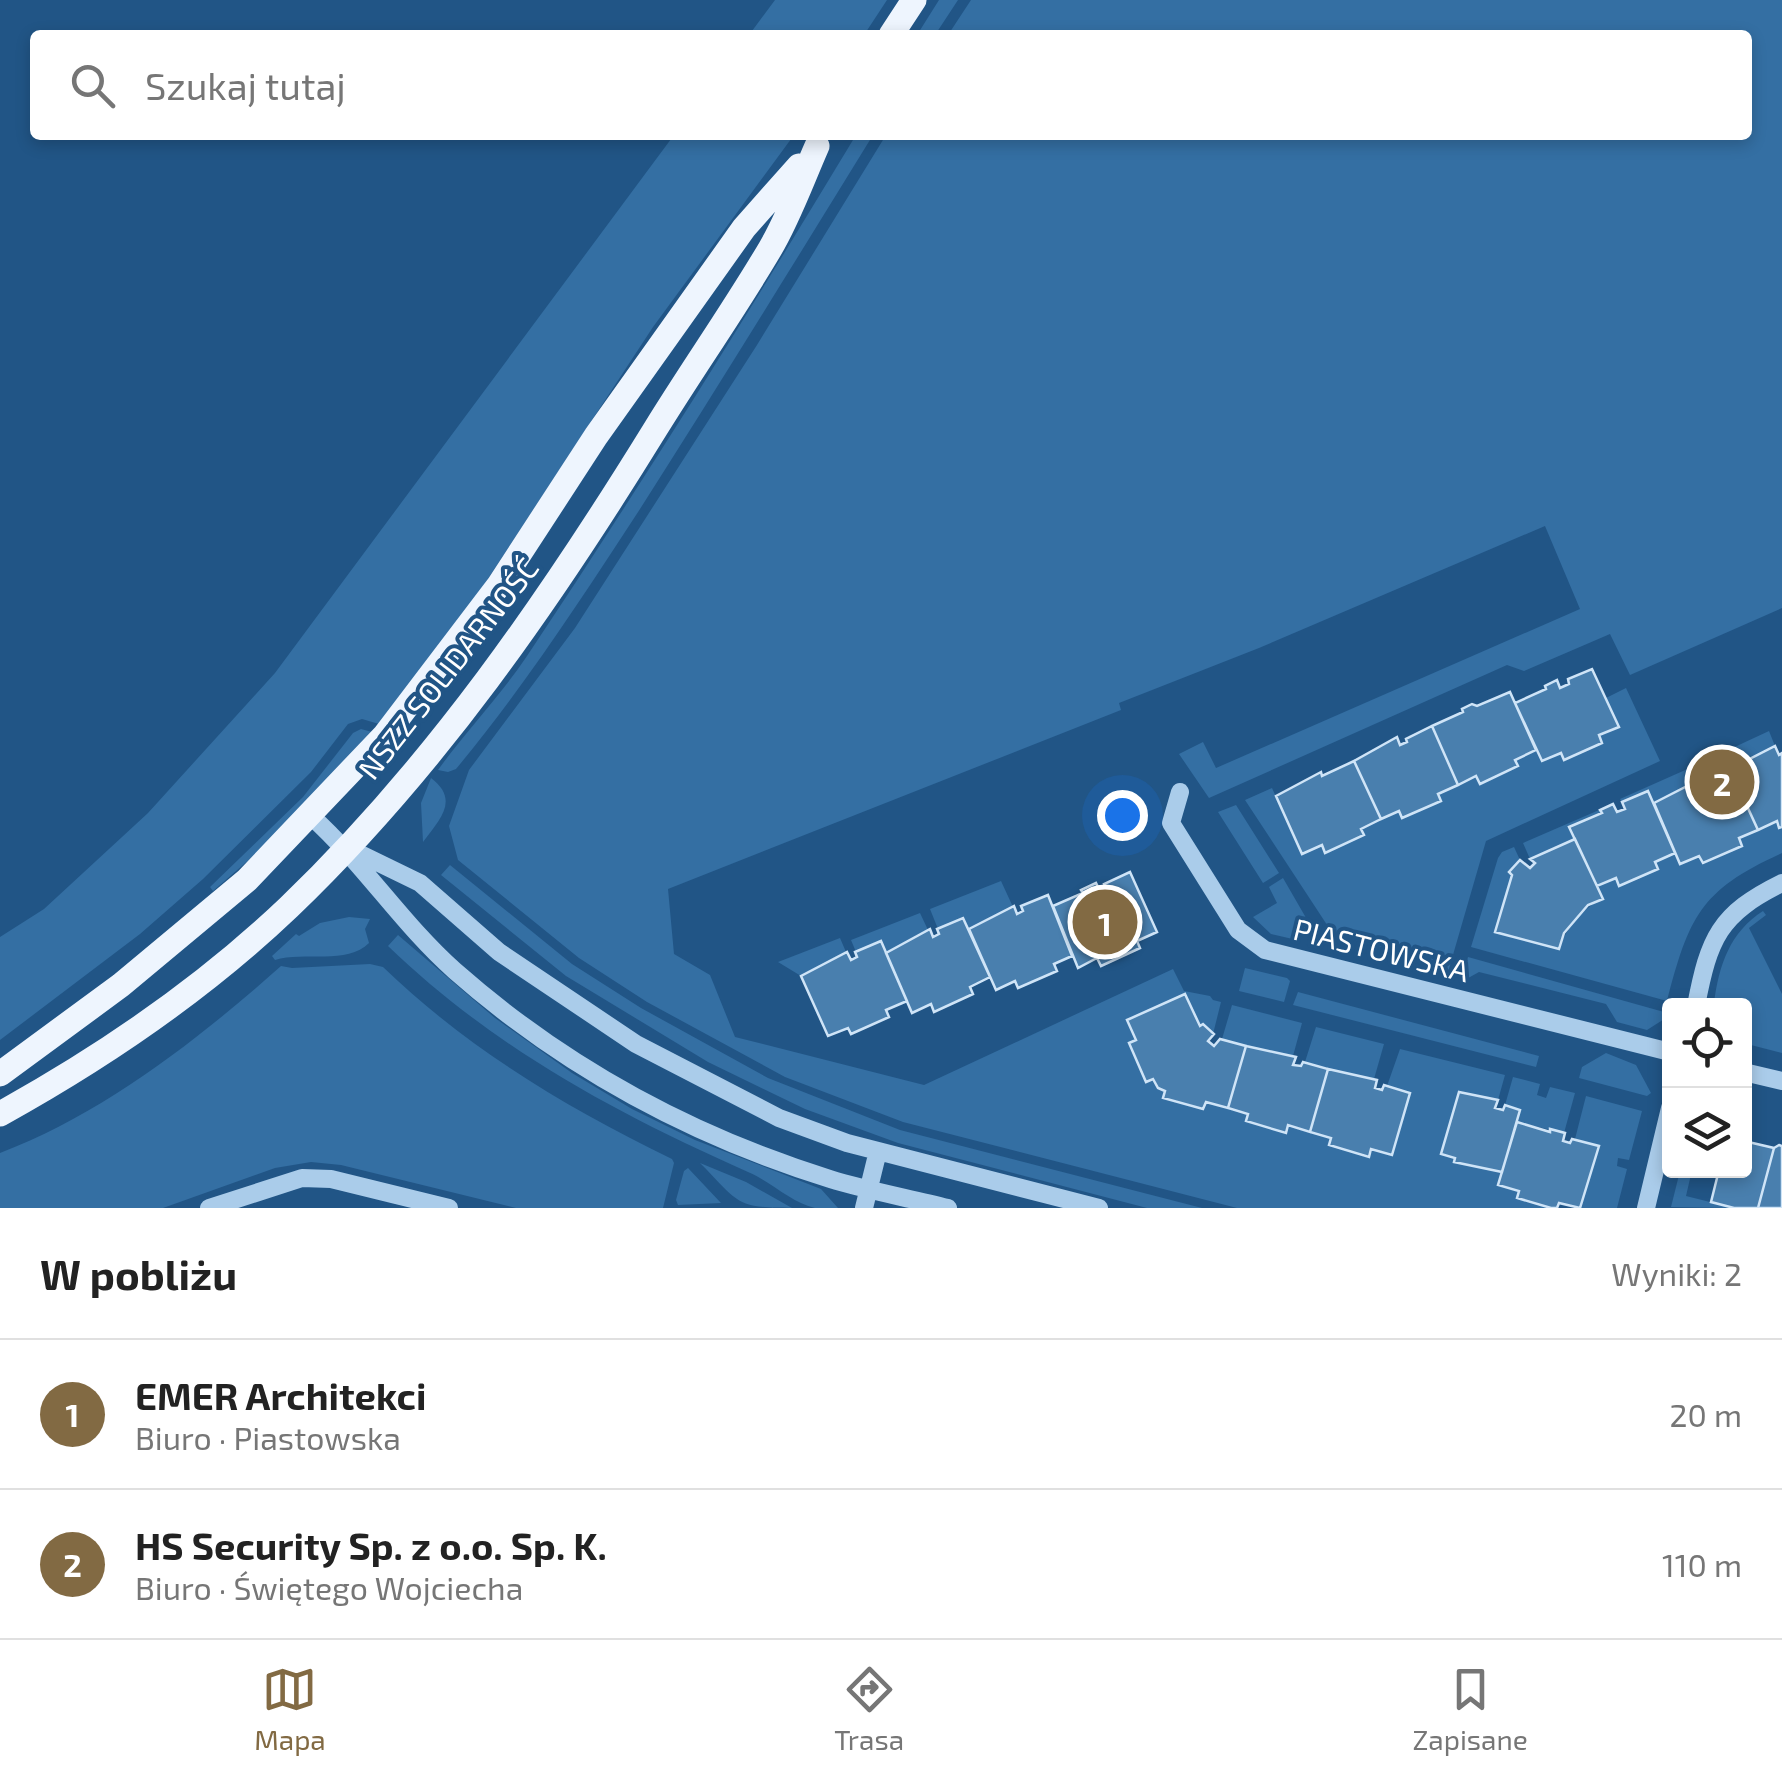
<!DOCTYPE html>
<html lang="pl">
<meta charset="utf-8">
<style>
:root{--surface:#fff;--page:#f2f2f2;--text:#222;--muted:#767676;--line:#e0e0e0;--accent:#826a43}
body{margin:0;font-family:"Exo 2",sans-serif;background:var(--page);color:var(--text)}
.controls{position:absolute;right:30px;bottom:30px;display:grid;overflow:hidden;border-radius:10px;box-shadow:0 5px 15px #0003}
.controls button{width:90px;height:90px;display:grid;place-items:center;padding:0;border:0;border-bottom:2px solid var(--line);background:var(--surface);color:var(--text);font:50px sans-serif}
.you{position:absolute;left:1122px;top:815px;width:35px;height:35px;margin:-25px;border:8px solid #fff;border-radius:50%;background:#1a73e8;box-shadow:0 0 0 15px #1a73e833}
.badge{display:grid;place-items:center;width:65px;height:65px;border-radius:50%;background:var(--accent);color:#fff;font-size:32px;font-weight:700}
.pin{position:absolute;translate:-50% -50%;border:5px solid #fff;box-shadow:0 2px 10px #0006}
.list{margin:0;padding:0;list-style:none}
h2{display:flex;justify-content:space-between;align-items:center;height:130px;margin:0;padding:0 40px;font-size:42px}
h2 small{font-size:32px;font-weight:400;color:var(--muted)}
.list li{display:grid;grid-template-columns:65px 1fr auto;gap:30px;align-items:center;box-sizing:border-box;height:150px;padding:0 40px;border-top:2px solid var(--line)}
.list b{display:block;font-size:38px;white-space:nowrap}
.list p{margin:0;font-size:32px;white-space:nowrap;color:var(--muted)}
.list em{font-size:32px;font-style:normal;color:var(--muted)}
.icon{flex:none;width:55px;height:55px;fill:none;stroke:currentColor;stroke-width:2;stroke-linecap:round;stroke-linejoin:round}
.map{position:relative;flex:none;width:1782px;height:1208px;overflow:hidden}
.search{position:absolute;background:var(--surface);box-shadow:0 5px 15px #0003;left:30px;right:30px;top:30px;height:110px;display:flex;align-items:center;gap:25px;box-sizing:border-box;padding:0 35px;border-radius:10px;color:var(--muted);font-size:38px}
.sheet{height:430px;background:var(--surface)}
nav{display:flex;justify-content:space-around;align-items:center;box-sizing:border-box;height:140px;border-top:2px solid var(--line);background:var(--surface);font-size:28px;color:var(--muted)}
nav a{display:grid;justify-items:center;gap:5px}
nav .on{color:var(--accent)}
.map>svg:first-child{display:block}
.green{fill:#346fa3}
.building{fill:#497fae;stroke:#cfe4f7;stroke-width:2.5}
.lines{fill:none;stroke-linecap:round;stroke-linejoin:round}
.minor{stroke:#aaccea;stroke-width:18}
.major{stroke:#eef5fe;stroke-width:25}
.labels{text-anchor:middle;stroke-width:8;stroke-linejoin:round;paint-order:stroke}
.street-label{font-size:30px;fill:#fff;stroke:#215586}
</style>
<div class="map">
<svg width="1782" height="1208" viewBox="0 0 1782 1208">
<rect width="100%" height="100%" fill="#215586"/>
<path class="green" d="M 775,0 L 887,0 L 864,35 L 749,35 Z
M 939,0 L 958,0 L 935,35 L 917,35 Z
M 971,0 L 1782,0 L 1782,608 L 1630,675 L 1610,634 L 1524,671 L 1507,665 L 1209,798 L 1179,754 L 1203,742 L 1216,768 L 1580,609 L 1545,526 L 1259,648 L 1119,703 L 1121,710 L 668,889 L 674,954 L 710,975 L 735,1037 L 924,1085 L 1173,969 L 1184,991 L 1210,996 L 1213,1000 L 1221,1002 L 1213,1034 L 1200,1026 L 1130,1043 L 1146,1081 L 1153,1079 L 1158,1088 L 1165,1091 L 1164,1098 L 1203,1109 L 1206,1102 L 1248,1114 L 1247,1122 L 1285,1133 L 1288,1125 L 1331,1138 L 1329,1145 L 1369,1156 L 1410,1093 L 1387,1086 L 1400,1049 L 1505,1075 L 1498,1100 L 1459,1093 L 1441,1154 L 1455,1158 L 1455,1162 L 1502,1172 L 1498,1185 L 1519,1191 L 1517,1198 L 1551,1208 L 1237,1208 L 903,1122 L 785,1077 L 647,1002 L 579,958 L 458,860 L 449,826 L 469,770 L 575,628 L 757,345 L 886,135 L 1747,135 L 1747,35 L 948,35 Z
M 674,135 L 794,135 L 653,327 L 476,597 L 379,724 L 362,719 L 348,724 L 311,772 L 203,879 L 140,934 L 0,1040 L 0,937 L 44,909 L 148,813 L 275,673 Z
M 856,135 L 873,135 C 796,260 719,385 640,509 C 582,598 524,687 456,769 L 448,772 L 438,770 C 466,731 501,695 527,656 C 641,485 750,311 856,135 Z
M 1626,688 L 1660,761 L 1486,841 L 1446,979 L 1436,961 L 1333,934 L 1245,800 L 1272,788 L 1302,854 L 1322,845 L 1326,853 L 1363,835 L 1361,829 L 1399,811 L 1403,818 L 1440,802 L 1438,794 L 1476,776 L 1481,784 L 1518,767 L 1515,760 L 1536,750 L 1542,761 L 1561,753 L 1565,759 L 1602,743 L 1599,735 L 1619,727 L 1606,698 Z
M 361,729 L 372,732 L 257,853 L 213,891 L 210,887 L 303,797 L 353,733 Z
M 1769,731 L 1775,746 L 1706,780 L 1698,764 Z
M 1692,767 L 1699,780 L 1654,803 L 1648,791 L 1622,802 L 1620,799 Z
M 431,778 C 460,800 440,819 423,842 L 421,803 Z
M 1613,804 L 1601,809 L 1602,813 L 1570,827 L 1575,839 L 1530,859 L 1523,843 Z
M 1236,805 L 1279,873 L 1263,883 L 1218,812 Z
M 1777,821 L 1782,827 L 1782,853 C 1700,890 1689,917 1667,1001 L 1471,947 L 1498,858 L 1502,852 L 1514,847 L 1520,860 L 1510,872 L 1512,875 L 1496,931 L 1559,949 C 1565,929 1584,907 1602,899 L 1597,886 L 1616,878 L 1619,885 L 1657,869 L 1655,862 L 1675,853 L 1680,864 L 1699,856 L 1703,863 L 1742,846 L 1739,838 Z
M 450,865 L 572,964 L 641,1008 L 768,1078 L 900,1130 L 1202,1208 L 1147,1208 L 898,1143 L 805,1109 L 708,1062 L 566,976 L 441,875 Z
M 1283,878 L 1313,930 L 1297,940 L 1271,934 L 1253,917 L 1277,903 L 1269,887 Z
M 1001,881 L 1013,907 L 969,929 L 963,918 L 938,929 L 930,909 Z
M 1763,911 L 1766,915 L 1749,928 L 1782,994 L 1782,1053 L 1747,1044 L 1744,1006 L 1714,1003 C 1719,965 1730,932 1763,911 Z
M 920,913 L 928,930 L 915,936 L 916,939 L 886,953 L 880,941 L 856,952 L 851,940 Z
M 349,917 L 370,919 L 365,929 L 369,943 C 347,965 304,951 275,960 L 272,956 L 296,934 L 299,936 L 320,923 Z
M 398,935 L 495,1018 L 572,1073 L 632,1109 L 695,1140 L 821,1189 L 838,1208 C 831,1208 822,1208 815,1208 C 792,1203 770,1181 748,1172 C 615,1113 494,1048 388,946 Z
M 840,938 L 846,952 L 801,976 L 778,962 Z
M 1468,957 L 1664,1012 L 1669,1016 L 1647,1030 L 1617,1022 L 1606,1004 L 1479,972 L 1461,982 Z
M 370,964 L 383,967 C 468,1049 567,1108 672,1159 L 674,1163 L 663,1208 L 516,1208 L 341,1165 L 311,1162 L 275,1168 L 163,1208 L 0,1208 L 0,1153 C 103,1114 199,1039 281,966 L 292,968 Z
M 1245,968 L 1287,978 L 1290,981 L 1284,1002 L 1239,991 Z
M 1298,992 L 1539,1056 L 1536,1067 L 1293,1005 Z
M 1232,1005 L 1302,1023 L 1293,1056 L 1282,1053 L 1280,1056 L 1222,1039 Z
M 1316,1027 L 1384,1044 L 1374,1079 L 1363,1076 L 1362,1079 L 1305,1062 Z
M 1606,1053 L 1636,1065 L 1651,1093 L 1647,1096 L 1579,1078 L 1582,1067 Z
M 1513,1077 L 1540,1084 L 1537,1095 L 1546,1098 L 1550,1087 L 1575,1093 L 1564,1133 L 1517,1122 L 1520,1110 L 1505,1105 Z
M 1586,1096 L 1642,1111 L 1629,1160 L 1618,1158 L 1617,1166 L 1627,1169 L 1617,1208 L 1580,1208 L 1599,1146 L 1575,1139 Z
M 700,1163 L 746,1182 L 792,1208 C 734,1208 739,1202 700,1163 Z
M 688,1168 L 721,1203 L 678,1205 L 676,1200 L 684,1171 Z
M 1692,1170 L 1686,1196 L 1734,1208 L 1671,1207 L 1680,1171 Z"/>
<path class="building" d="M 1592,669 L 1619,727 L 1599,735 L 1602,743 L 1564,760 L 1561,753 L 1542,761 L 1515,703 L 1546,689 L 1545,686 L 1557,680 L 1560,688 L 1569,684 L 1568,679 Z
M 1510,692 L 1536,750 L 1515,760 L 1518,766 L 1480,784 L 1476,776 L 1458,785 L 1432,726 L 1463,712 L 1462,709 L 1472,704 L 1477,706 Z
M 1432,726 L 1458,785 L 1438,794 L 1441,801 L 1402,818 L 1399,811 L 1381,819 L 1354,761 L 1397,737 L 1400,745 L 1407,742 L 1406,739 Z
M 1775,746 L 1779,755 L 1782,753 L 1782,827 L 1779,828 L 1777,821 L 1758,830 L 1730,769 Z
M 1354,761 L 1381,819 L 1361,829 L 1364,835 L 1325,853 L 1322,845 L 1302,854 L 1276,796 L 1321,772 L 1322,776 Z
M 1730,769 L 1758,830 L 1739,838 L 1742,846 L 1703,863 L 1699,856 L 1680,864 L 1654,803 L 1699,780 L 1703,789 L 1709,786 L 1706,780 Z
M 1648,791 L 1675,853 L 1655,862 L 1658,869 L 1619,886 L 1616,878 L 1597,886 L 1569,827 L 1602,813 L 1600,810 L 1613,804 L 1617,812 L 1625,809 L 1622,802 Z
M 1575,839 L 1603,899 L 1588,905 L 1564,933 L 1559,949 L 1495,932 L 1512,875 L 1509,872 L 1520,860 L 1530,868 L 1535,863 L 1530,859 Z
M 1130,872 L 1157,932 L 1137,941 L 1140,948 L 1101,966 L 1097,958 L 1078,968 L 1053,906 L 1083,893 L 1081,890 L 1096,883 L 1100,891 L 1106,888 L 1104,884 Z
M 1048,895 L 1072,956 L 1054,964 L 1057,971 L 1018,988 L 1015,981 L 996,990 L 969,929 L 1014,906 L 1017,914 L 1023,911 L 1021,906 Z
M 963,918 L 990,977 L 970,987 L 973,994 L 934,1012 L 931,1004 L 912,1013 L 886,953 L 930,929 L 933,937 L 939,934 L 937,929 Z
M 881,941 L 907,1001 L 886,1010 L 889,1017 L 851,1034 L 848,1028 L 828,1036 L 801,976 L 847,952 L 851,960 L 857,957 L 855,952 Z
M 1185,994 L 1200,1026 L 1203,1024 L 1214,1034 L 1208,1041 L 1214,1046 L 1220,1039 L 1246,1046 L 1228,1108 L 1206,1102 L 1203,1109 L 1163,1098 L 1165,1091 L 1158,1088 L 1153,1079 L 1146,1082 L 1129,1043 L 1136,1040 L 1127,1020 Z
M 1246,1046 L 1296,1057 L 1293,1065 L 1301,1066 L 1303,1062 L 1328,1069 L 1310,1132 L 1288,1125 L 1286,1133 L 1246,1121 L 1248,1114 L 1228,1108 Z
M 1328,1069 L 1377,1080 L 1375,1088 L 1382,1090 L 1384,1085 L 1410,1093 L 1392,1155 L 1371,1149 L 1369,1157 L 1329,1145 L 1331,1138 L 1310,1132 Z
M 1459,1092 L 1498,1100 L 1495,1108 L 1503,1110 L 1505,1105 L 1520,1110 L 1502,1172 L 1454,1162 L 1455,1158 L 1441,1154 Z
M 1517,1122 L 1550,1132 L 1550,1129 L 1565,1133 L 1563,1141 L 1570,1143 L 1572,1139 L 1599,1146 L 1580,1208 L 1559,1203 L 1557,1208 L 1551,1208 L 1517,1198 L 1519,1191 L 1498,1185 Z
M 1744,1141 L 1774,1148 L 1758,1208 L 1734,1208 L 1711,1202 L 1719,1170 L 1744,1170 Z
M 1779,1145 L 1782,1146 L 1782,1208 L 1758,1208 L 1774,1148 Z"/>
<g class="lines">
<path class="minor" d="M 1180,792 L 1171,823 L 1238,930 L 1265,950 L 1670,1052
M 311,816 C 364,864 402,924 455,971 C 564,1067 692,1136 830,1179 C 869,1191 909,1198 948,1208
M 346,847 L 420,883 L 499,952 L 636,1044 L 779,1118 L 847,1143 L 1099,1208
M 1696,1006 C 1709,938 1719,914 1782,883
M 1744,1072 L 1782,1081
M 209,1208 L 302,1178 L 331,1179 L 449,1208
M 864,1208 L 878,1151
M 1646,1208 L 1670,1108"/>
<path class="major" d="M 891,35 L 914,0
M 0,1074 L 121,985 L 247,880 L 385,735 L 499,585 L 596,436 L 744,228 L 799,166
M 0,1114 C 103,1057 203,989 289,907 C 435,767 550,600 656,428 C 693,368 734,310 770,249 C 789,217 802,180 817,146"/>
</g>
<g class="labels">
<g class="street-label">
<text transform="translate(449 669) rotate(-52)" y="10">NSZZ SOLIDARNOŚĆ</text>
<text transform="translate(1381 951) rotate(14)" y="10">PIASTOWSKA</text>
</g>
</g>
</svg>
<div class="controls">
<button><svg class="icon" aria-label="locate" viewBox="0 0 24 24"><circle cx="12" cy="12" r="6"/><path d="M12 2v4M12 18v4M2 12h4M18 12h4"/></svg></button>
<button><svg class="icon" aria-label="layers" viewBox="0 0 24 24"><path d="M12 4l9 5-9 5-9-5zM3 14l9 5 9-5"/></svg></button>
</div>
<div class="you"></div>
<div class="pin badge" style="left:1105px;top:922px">1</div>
<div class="pin badge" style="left:1722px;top:782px">2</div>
<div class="search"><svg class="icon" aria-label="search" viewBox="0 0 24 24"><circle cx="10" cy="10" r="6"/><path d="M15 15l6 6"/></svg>Szukaj tutaj</div>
</div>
<section class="sheet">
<h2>W pobliżu<small>Wyniki: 2</small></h2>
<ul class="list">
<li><span class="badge">1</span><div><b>EMER Architekci</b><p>Biuro · Piastowska</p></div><em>20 m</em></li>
<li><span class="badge">2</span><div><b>HS Security Sp. z o.o. Sp. K.</b><p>Biuro · Świętego Wojciecha</p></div><em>110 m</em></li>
</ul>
</section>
<nav>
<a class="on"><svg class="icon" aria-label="map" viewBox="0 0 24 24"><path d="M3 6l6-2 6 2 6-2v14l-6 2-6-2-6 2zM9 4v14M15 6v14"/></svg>Mapa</a>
<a><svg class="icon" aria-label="directions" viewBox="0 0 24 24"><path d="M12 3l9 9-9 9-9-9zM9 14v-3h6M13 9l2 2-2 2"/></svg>Trasa</a>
<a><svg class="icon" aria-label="saved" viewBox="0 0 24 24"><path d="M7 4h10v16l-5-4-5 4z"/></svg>Zapisane</a>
</nav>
